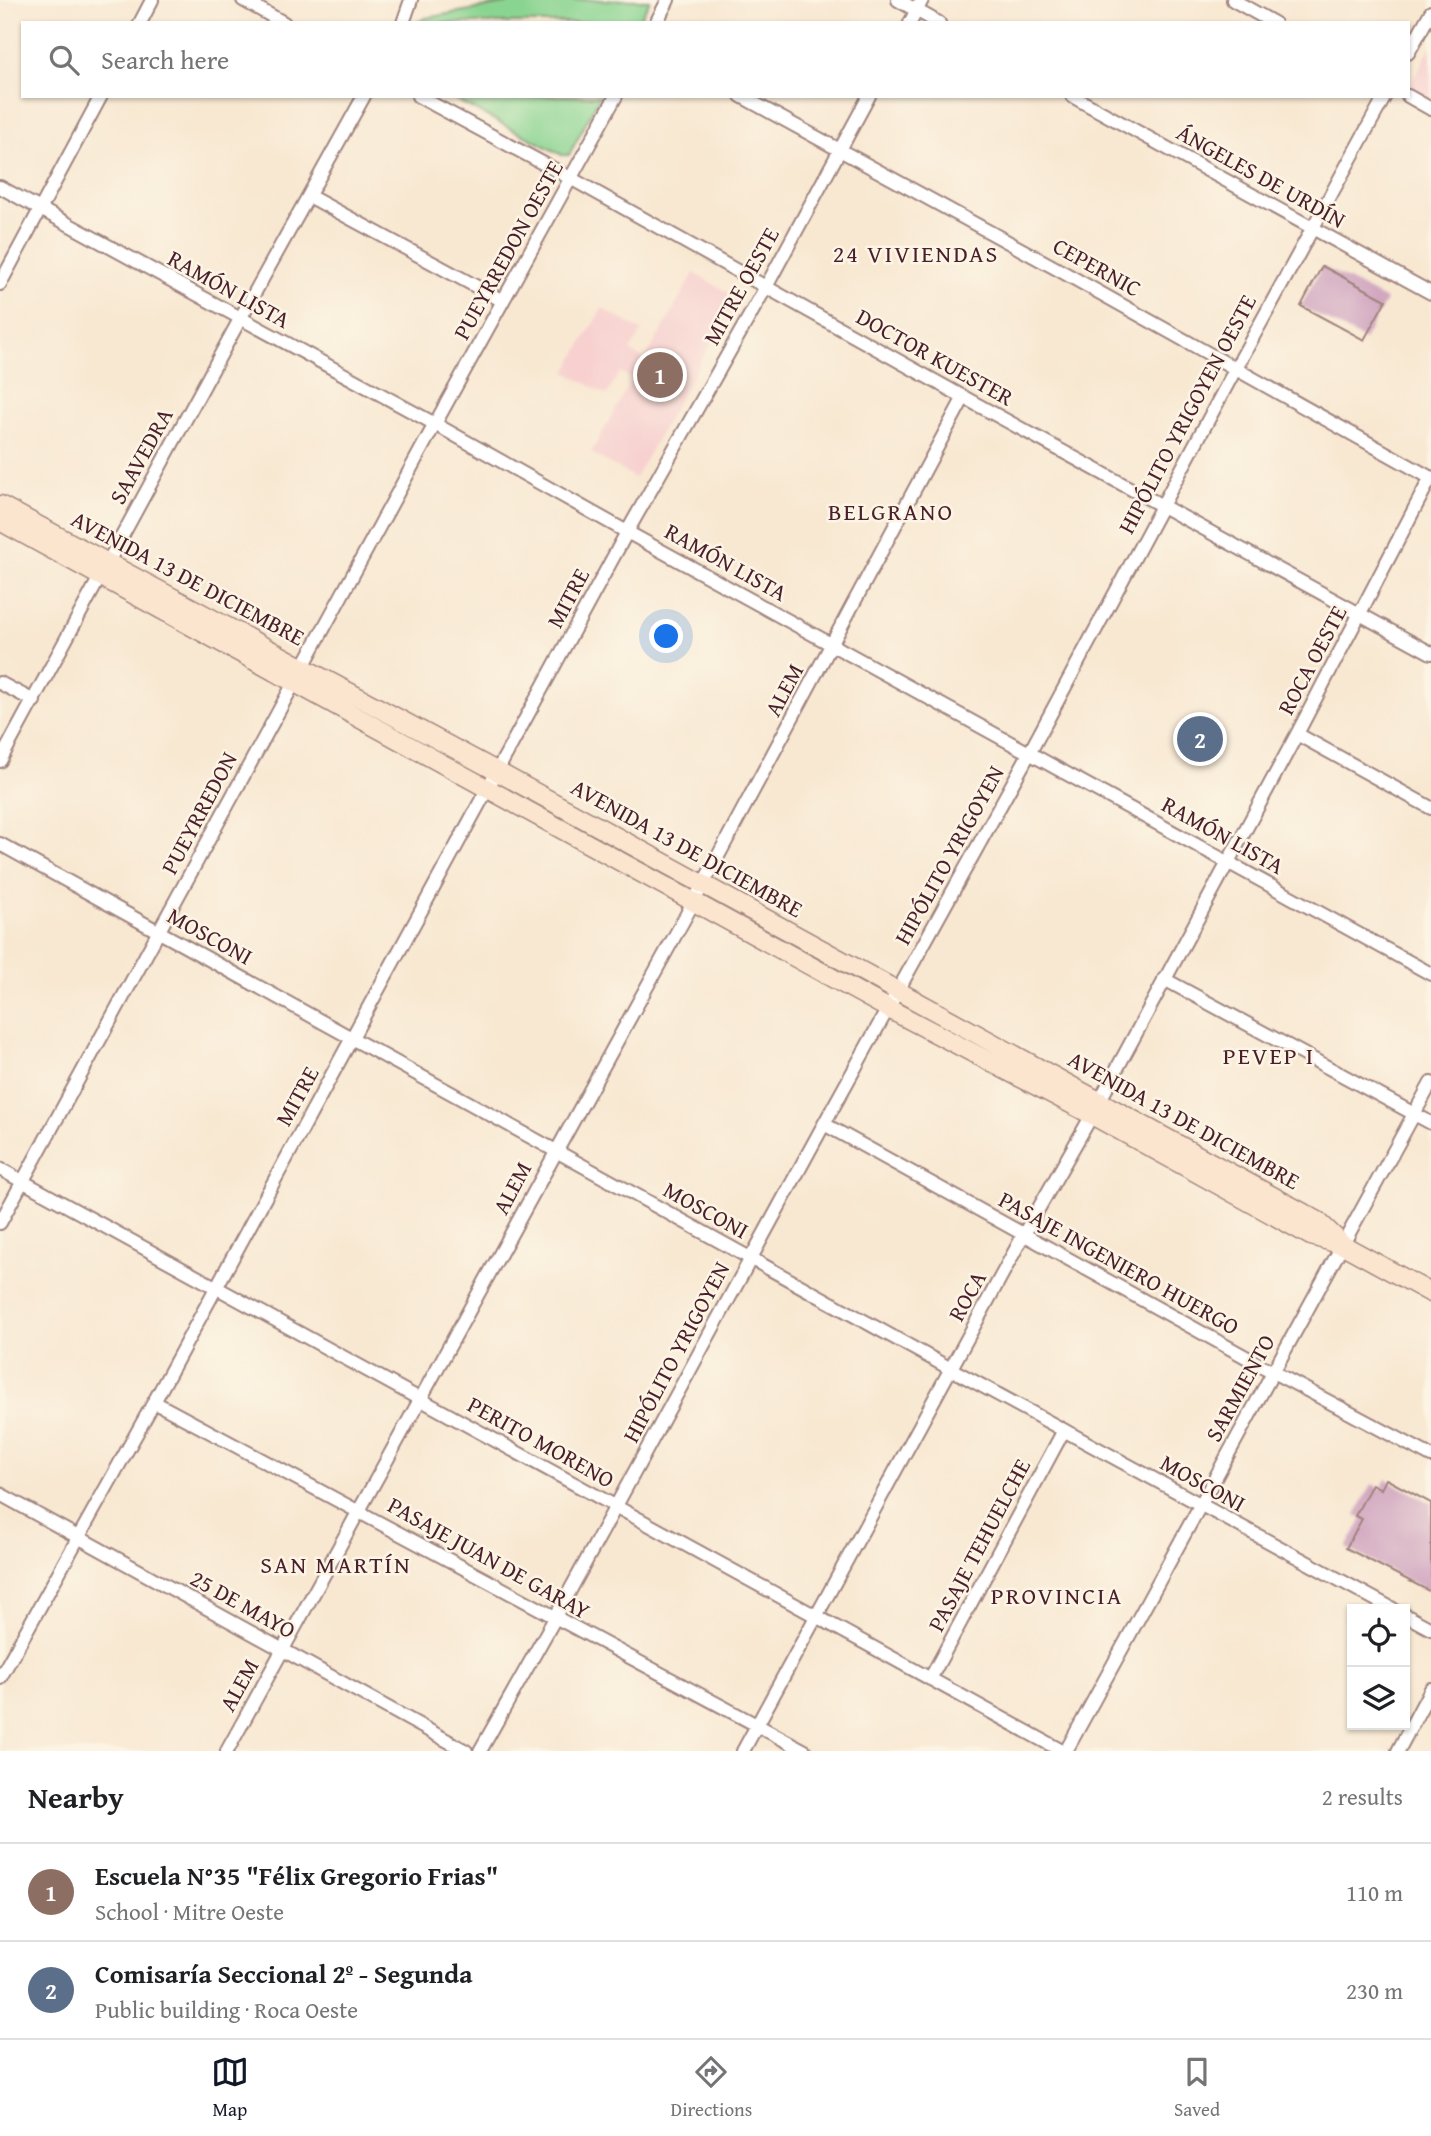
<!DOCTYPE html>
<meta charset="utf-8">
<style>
:root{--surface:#fff;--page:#f6f6f6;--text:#202124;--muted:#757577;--line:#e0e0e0;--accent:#111827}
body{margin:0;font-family:"Gentium Book Plus",serif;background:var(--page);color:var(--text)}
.controls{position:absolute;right:21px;bottom:21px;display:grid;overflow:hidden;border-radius:0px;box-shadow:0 2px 5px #0004}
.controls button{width:63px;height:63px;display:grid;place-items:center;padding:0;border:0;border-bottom:2px solid var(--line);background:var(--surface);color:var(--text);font:35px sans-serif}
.you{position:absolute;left:667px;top:637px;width:24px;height:24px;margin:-18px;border:5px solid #fff;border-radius:50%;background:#1a73e8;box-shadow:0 0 0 10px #1a73e833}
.badge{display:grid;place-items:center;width:46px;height:46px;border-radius:50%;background:var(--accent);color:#fff;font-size:23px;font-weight:700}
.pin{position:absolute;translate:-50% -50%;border:4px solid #fff;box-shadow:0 2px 7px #0006}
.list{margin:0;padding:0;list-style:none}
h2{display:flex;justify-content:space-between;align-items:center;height:91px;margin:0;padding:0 28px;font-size:30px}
h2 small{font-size:23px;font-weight:400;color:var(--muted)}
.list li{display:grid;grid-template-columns:46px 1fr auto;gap:21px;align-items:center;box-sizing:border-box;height:98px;padding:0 28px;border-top:2px solid var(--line)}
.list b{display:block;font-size:26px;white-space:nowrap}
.list p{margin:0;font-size:23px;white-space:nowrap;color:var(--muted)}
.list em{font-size:23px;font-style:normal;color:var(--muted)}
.icon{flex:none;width:38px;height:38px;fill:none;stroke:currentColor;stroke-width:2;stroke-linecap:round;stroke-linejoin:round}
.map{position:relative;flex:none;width:1431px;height:1751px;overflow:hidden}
.search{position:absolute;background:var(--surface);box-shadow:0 2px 5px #0004;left:21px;right:21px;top:21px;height:77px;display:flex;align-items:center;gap:18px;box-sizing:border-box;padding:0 24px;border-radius:0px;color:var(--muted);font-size:26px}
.sheet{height:287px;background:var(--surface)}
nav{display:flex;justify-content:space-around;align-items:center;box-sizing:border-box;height:98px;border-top:2px solid var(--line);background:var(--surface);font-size:19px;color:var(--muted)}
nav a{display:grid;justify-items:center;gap:4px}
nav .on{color:var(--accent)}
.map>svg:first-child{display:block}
.built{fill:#f7d0cf}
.green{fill:#8ad491;stroke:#6a7a5e;stroke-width:2}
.building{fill:#d2a8c1}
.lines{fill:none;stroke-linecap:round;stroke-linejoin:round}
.street-casing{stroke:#a1847e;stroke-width:16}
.secondary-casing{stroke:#a1847e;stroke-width:21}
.street{stroke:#fff;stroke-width:12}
.secondary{stroke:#fce5cf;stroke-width:18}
.labels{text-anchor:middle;stroke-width:5;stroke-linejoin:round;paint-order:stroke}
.street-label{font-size:23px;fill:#4a1f2b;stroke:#fcf5e5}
.neighbourhood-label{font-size:24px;letter-spacing:2px;fill:#4a1f2b;stroke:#fcf5e5}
</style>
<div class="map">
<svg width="1431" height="1751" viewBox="0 0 1431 1751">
<rect width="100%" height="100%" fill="#fcf5e5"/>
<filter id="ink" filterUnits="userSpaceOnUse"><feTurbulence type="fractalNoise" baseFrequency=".0143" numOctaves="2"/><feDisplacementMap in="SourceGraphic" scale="14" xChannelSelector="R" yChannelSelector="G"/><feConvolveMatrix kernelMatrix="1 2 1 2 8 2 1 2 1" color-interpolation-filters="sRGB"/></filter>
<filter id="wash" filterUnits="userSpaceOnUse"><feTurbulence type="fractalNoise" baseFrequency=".00686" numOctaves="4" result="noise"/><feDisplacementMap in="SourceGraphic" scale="28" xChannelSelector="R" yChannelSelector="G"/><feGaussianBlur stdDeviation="1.57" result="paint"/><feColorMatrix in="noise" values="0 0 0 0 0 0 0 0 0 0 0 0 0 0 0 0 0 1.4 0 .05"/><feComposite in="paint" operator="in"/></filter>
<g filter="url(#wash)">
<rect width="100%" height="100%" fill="#f8e8d2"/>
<path class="built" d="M 1431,47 L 1431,107 L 1412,98 L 1408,88 Z
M 694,273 L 729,293 L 731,307 L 635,478 L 591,453 L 632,379 L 620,372 L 607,395 L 566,372 L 602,308 L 642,331 L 630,351 L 645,360 Z"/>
<path class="green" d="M 526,0 L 650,0 L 638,23 L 416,23 L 426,18 Z
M 448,96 L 600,96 L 569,155 L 562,155 Z"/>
<g id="blocks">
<path class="building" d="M 1322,266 L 1386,300 L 1364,340 L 1301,306 Z
M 1386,1479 L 1431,1503 L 1431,1592 L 1346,1548 L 1362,1519 L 1355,1516 L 1372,1484 L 1381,1489 Z"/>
</g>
</g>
<g filter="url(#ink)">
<use href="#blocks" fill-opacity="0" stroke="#a1847e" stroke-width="2"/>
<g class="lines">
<defs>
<path id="street" d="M 243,0 L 284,23
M 898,0 L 939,23
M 1233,0 L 1274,23
M 140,23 L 152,0
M 403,23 L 411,0
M 656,23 L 668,0
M 910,23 L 922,0
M 1408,53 L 1431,12
M 418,96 L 572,179 L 976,404 L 1431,653
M 741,96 L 1059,270 L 1431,478
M 1072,96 L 1431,293
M 1408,96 L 1431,109
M 0,187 L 435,424 L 627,532 L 1431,974
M 309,196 L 503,301
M 0,284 L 101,96
M 0,683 L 34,701
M 1297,734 L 1431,808
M 0,761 L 240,319 L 364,96
M 0,844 L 951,1369 L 1393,1609
M 1164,979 L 1431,1123
M 824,1124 L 1273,1372 L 1431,1456
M 0,1169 L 1062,1751
M 0,1223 L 435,424 L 616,96
M 154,1402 L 805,1751
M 0,1494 L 466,1751
M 1405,1615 L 1431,1629
M 0,1678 L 154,1402 L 627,532 L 766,287 L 869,96
M 930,1679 L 1064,1430
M 227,1751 L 694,901 L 964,397
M 480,1751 L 555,1618 L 824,1124 L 1030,752 L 1236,368 L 1385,96
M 743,1751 L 1024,1234 L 1092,1115 L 1297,734 L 1431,477
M 1066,1751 L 1431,1083
M 1398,1751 L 1431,1689"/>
<path id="secondary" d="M 0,505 L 498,772 L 1318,1221 L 1339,1241
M 0,521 L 889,1009 L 1092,1115 L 1311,1236 L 1343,1245 L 1431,1293"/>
</defs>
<use href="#street" class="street-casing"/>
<use href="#secondary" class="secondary-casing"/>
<use href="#street" class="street"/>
<use href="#secondary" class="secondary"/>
</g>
</g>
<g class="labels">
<g class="street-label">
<text transform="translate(1261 176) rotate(29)" y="8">ÁNGELES DE URDÍN</text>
<text transform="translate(508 250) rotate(-61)" y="8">PUEYRREDON OESTE</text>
<text transform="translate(1097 267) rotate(29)" y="8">CEPERNIC</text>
<text transform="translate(741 286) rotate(-61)" y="8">MITRE OESTE</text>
<text transform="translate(229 289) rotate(29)" y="8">RAMÓN LISTA</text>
<text transform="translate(935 357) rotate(29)" y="8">DOCTOR KUESTER</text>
<text transform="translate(1187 414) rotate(-62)" y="8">HIPÓLITO YRIGOYEN OESTE</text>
<text transform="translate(141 456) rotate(-61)" y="8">SAAVEDRA</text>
<text transform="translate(726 562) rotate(29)" y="8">RAMÓN LISTA</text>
<text transform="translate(188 578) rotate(28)" y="8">AVENIDA 13 DE DICIEMBRE</text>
<text transform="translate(568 598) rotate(-62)" y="8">MITRE</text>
<text transform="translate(1312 660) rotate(-62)" y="8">ROCA OESTE</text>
<text transform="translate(784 690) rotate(-62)" y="8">ALEM</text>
<text transform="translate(199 813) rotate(-62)" y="8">PUEYRREDON</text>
<text transform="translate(1223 835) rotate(29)" y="8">RAMÓN LISTA</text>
<text transform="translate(687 848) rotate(29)" y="8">AVENIDA 13 DE DICIEMBRE</text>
<text transform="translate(949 855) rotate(-61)" y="8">HIPÓLITO YRIGOYEN</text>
<text transform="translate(210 936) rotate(29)" y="8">MOSCONI</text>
<text transform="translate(297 1096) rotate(-61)" y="8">MITRE</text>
<text transform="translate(1184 1120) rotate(29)" y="8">AVENIDA 13 DE DICIEMBRE</text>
<text transform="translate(512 1188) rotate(-62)" y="8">ALEM</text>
<text transform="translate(706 1210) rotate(29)" y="8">MOSCONI</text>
<text transform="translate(1119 1263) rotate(29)" y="8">PASAJE INGENIERO HUERGO</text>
<text transform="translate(967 1296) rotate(-61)" y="8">ROCA</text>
<text transform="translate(676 1352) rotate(-62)" y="8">HIPÓLITO YRIGOYEN</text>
<text transform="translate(1240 1388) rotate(-61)" y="8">SARMIENTO</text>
<text transform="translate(541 1442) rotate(29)" y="8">PERITO MORENO</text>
<text transform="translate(1203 1483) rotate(29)" y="8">MOSCONI</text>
<text transform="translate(979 1545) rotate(-62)" y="8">PASAJE TEHUELCHE</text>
<text transform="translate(489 1558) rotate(29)" y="8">PASAJE JUAN DE GARAY</text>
<text transform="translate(243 1604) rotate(29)" y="8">25 DE MAYO</text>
<text transform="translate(239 1685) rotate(-61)" y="8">ALEM</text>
</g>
<g class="neighbourhood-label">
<text x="916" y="262">24 VIVIENDAS</text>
<text x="891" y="520">BELGRANO</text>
<text x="1269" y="1064">PEVEP I</text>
<text x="336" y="1573">SAN MARTÍN</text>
<text x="1057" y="1604">PROVINCIA</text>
</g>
</g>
</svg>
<div class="controls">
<button><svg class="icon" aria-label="locate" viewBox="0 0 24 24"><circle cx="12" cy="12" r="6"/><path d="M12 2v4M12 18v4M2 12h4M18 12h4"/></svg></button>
<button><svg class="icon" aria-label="layers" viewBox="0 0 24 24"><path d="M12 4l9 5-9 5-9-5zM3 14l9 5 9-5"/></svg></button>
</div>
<div class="you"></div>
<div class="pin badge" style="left:660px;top:375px;background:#8d6e63">1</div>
<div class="pin badge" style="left:1200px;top:739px;background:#5c6f8a">2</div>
<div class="search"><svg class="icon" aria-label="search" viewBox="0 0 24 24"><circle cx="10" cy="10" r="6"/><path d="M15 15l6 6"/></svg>Search here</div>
</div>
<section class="sheet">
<h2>Nearby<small>2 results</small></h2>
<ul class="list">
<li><span class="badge" style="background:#8d6e63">1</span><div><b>Escuela N°35 &quot;Félix Gregorio Frias&quot;</b><p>School · Mitre Oeste</p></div><em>110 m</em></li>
<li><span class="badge" style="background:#5c6f8a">2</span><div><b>Comisaría Seccional 2º - Segunda</b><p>Public building · Roca Oeste</p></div><em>230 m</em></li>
</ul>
</section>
<nav>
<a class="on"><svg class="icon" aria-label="map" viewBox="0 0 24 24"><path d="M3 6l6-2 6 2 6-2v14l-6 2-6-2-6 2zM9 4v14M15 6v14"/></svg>Map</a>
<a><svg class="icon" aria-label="directions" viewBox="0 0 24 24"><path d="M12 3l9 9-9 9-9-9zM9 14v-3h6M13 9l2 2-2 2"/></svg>Directions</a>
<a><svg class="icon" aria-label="saved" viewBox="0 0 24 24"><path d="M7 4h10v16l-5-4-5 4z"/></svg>Saved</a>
</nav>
